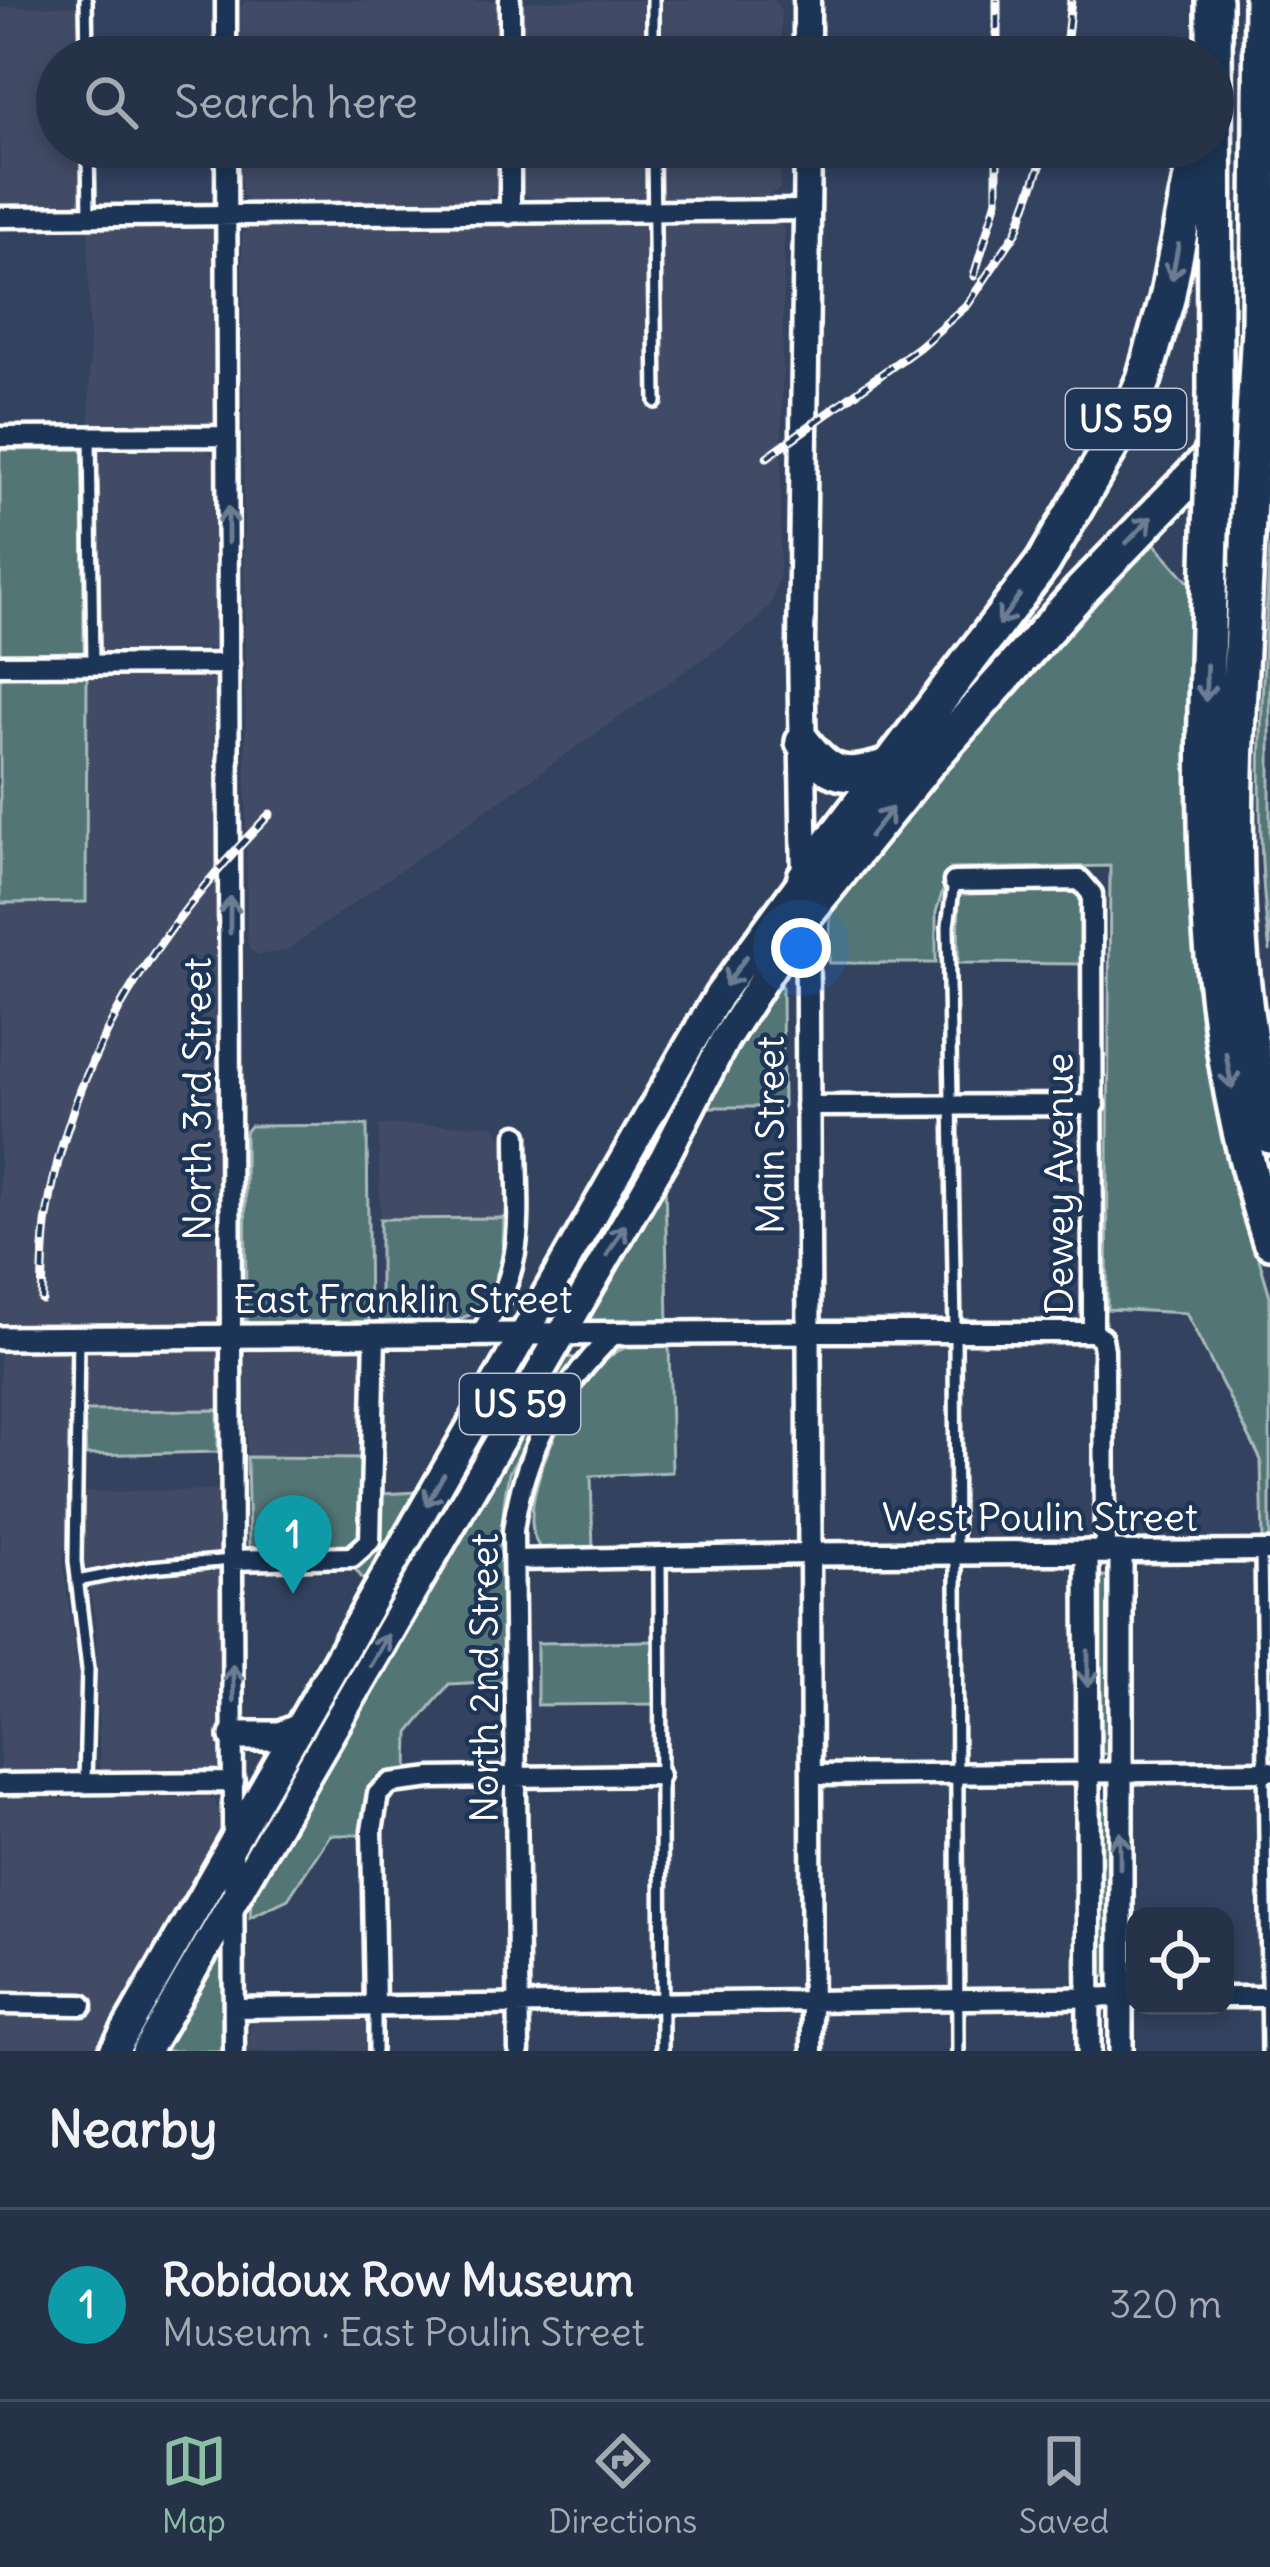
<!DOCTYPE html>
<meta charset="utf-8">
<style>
:root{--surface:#263247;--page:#2e3a4e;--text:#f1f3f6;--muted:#a4aab4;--line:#424d60;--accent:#8abfa5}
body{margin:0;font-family:Delius,sans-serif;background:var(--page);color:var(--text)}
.controls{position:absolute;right:36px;bottom:36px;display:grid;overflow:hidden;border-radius:24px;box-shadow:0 6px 18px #0003}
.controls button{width:108px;height:108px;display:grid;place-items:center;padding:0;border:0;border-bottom:3px solid var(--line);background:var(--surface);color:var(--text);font:60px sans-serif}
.you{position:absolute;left:801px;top:948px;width:42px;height:42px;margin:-30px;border:9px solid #fff;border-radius:50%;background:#1a73e8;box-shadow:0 0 0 18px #1a73e833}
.badge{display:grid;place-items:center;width:78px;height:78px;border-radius:50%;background:var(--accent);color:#fff;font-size:39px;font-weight:700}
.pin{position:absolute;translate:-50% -99px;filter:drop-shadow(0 3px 6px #0008)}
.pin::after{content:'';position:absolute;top:63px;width:42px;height:36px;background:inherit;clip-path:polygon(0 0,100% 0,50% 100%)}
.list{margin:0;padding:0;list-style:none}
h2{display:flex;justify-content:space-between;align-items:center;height:156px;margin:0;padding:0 48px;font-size:51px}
h2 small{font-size:39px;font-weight:400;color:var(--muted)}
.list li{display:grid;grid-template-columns:78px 1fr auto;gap:36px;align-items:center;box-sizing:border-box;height:192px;padding:0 48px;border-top:3px solid var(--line)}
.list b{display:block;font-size:45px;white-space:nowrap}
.list p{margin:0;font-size:39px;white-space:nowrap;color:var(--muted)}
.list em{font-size:39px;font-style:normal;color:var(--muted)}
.icon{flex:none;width:66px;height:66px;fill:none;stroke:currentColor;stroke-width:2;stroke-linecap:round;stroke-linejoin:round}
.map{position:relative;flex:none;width:1270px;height:2051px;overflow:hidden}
.search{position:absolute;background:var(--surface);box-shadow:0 6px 18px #0003;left:36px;right:36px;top:36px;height:132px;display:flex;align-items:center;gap:30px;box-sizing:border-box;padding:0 42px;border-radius:66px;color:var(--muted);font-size:45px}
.sheet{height:348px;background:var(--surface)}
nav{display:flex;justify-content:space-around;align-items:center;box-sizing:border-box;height:168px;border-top:3px solid var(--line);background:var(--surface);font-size:33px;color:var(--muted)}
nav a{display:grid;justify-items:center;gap:6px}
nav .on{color:var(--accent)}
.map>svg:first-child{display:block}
.built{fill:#424b65}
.green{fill:#527575;stroke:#a8baba;stroke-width:3}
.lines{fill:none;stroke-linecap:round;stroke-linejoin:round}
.service-casing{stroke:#fff;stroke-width:18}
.minor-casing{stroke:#fff;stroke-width:27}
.tertiary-casing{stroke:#fff;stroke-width:30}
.secondary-casing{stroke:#fff;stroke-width:33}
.primary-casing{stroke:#fff;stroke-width:36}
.motorway-casing{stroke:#fff;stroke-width:42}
.service{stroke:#1d3557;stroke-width:9}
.minor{stroke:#1d3557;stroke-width:18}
.tertiary{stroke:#1d3557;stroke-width:21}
.secondary{stroke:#1d3557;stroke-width:24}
.primary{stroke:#1d3557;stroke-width:27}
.motorway{stroke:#1d3557;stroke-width:33}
.rail-casing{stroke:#fff;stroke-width:9}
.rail{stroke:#1d3557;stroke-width:4.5;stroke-dasharray:14;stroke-linecap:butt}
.motorway-bridge-casing{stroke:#fff;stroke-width:42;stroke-linecap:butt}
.motorway-bridge{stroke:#1d3557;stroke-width:33}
.oneway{stroke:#6c7c92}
.labels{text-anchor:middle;stroke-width:9;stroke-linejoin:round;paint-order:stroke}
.shield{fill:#1d3557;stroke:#bbc2cd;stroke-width:3}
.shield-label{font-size:36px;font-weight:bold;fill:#fff}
.street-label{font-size:39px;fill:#fff;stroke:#1d3557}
</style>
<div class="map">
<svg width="1270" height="2051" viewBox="0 0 1270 2051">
<rect width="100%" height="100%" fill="#33425f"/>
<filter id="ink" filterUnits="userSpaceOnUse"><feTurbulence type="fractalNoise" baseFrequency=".00833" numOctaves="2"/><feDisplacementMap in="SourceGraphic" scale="24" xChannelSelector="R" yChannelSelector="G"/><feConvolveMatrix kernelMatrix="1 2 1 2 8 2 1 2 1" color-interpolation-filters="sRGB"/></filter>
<g filter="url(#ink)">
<path class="built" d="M 646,0 L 647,57 L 522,57 L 521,10 L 529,1 Z
M 657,0 L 774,0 L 781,11 L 781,57 L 658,57 Z
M 245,1 L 496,1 L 498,57 L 241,57 L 241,7 Z
M 79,6 L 80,57 L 57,57 L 57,147 L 81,147 L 82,204 L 0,205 L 0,7 Z
M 241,147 L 496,147 L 496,194 L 483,201 L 251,203 L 241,193 Z
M 523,147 L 648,147 L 648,200 L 529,198 L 523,194 Z
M 659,147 L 780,147 L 780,189 L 766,197 L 660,198 Z
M 777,220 L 783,225 L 784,233 L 780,574 L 772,602 L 757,621 L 285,951 L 259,955 L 250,950 L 247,939 L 242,233 L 256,225 Z
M 212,227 L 216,232 L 216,418 L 212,426 L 202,429 L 90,430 L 88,229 Z
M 205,450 L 216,456 L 214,648 L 100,651 L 98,451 Z
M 210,673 L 217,684 L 219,1323 L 0,1328 L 0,903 L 86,902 L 87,675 Z
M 379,1125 L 493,1125 L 503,1140 L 504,1218 L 380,1219 Z
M 254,1348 L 366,1349 L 365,1458 L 247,1457 L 246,1357 Z
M 210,1349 L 216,1352 L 218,1360 L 218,1410 L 84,1411 L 83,1351 Z
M 0,1351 L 73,1351 L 72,1475 L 63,1564 L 79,1680 L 74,1773 L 0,1775 Z
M 219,1490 L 219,1554 L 81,1572 L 78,1536 L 86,1492 Z
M 196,1571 L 221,1572 L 221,1763 L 216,1769 L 104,1774 L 100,1768 L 96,1624 L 89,1586 Z
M 207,1797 L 215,1801 L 218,1810 L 219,1839 L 215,1850 L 100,2051 L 0,2051 L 0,1799 Z
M 367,2018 L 368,2051 L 249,2051 L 250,2027 L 256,2020 Z"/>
<path class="green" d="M 83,449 L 84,652 L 0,653 L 0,450 Z
M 1153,542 L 1192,586 L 1190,904 L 1210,1068 L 1226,1148 L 1270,1296 L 1270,1541 L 1263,1541 L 1261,1460 L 1186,1313 L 1107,1309 L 1110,866 L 950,869 L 936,912 L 936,963 L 829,963 L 830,918 L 839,894 L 1047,644 Z
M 1270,545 L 1270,952 C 1252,818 1263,679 1270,545 Z
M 87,675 L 86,902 L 0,903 L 0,676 Z
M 1069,891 L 1081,897 L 1082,964 L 958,963 L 959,892 Z
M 777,986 L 782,987 L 783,1107 L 704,1107 Z
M 367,1125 L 369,1324 L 251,1325 L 246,1321 L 245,1132 L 250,1126 Z
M 665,1179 L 668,1323 L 591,1323 L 584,1319 Z
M 504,1218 C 502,1323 477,1324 380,1325 L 380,1219 Z
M 669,1345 L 672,1472 L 591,1476 L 593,1551 L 544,1552 C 502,1516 580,1367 622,1349 C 636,1344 654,1346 669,1345 Z
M 561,1356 L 574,1358 L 509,1473 C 495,1541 503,1613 505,1681 L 449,1684 L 409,1733 L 408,1770 C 360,1775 365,1794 365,1835 L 330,1835 L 288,1899 L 250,1917 L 251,1902 L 261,1885 Z
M 218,1410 L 218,1452 L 86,1455 L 84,1411 Z
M 247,1457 L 365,1458 L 365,1529 L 360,1543 L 348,1550 L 256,1552 L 249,1547 Z
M 419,1492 L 366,1583 L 355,1569 C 381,1548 383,1526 382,1494 Z
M 1103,1576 L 1109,1576 L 1111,1581 L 1110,1751 L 1107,1755 L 1098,1751 L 1098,1581 Z
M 654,1641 L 654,1704 L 537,1705 L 537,1643 Z
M 1100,1800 L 1109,1800 L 1112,1805 L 1111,1973 L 1101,1978 Z
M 220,1957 L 224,1963 L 222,2051 L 160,2051 L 213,1962 Z"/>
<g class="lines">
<defs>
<path id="service" d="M 86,0 L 87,57
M 653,0 L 653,57
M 88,147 L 89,217
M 653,147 L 656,402
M 90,436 L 93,664
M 954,882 L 948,926 L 955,1331 L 958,2051
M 78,1338 L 75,1561 L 88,1669 L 85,1781
M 1261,1551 L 1268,2051
M 660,1558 L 662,2051
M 77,1581 L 150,1567 L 232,1560
M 375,2051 L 375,2008"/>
<path id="minor" d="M 226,0 L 226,57
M 510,57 L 510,0
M 226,147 L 234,2051
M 510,214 L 510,147
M 0,217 L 809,210
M 0,437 L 227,436
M 0,665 L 229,664
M 954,882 L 1080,880 L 1092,894 L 1093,1332 L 1102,1338 L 1104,1350 L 1105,1552
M 806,1106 L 1095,1105
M 807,1332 L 1093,1332
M 480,1334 C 529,1263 517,1217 517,1135
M 1121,1552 L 1270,1551
M 232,1560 L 352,1557 L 370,1541 L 375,1335
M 516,1560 L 810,1554 L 812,2051
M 813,1775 L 1270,1771
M 0,1784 L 234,1782
M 1225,1997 L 1270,1997
M 0,2004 L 82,2005
M 375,2005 L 372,1831 L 378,1794 L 391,1783 L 432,1778 L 659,1775
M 234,2008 L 1135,1997
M 519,2051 L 513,1531 C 523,1455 558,1388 614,1334"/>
<path id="tertiary" d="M 807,912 L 810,1554 L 1121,1552 L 1121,2051
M 0,1338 L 807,1332
M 1087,1552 L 1089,2051"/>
<path id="secondary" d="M 807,0 L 807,57
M 805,882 L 801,646 L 808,147"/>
<path id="primary" d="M 234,1736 L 280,1736 L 299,1728
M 114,2051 L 682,1058 L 719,995 L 805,877
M 146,2051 L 665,1156 L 724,1041 L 807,912"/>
<path id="motorway" d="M 1214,0 L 1215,394
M 1259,328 L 1262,0
M 1248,520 C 1238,724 1217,935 1270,1136
M 1210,566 C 1202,799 1196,1016 1270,1241
M 803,742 C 830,777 846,780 888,766
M 805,877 L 1043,563 L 1125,422 L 1144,379 L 1167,299 L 1197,147
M 807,912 L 926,765 L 1081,591 L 1266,400"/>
</defs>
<use href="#service" class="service-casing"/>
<use href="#minor" class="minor-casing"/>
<use href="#tertiary" class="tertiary-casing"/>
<use href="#secondary" class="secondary-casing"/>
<use href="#primary" class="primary-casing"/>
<use href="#motorway" class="motorway-casing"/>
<use href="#service" class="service"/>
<use href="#minor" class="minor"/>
<use href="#tertiary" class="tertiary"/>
<use href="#secondary" class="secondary"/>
<use href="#primary" class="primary"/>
<use href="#motorway" class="motorway"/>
<defs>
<path id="rail" d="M 997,57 L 997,0
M 1065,57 L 1071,0
M 974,276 L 997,200 L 997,147
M 767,457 L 919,347 L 968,304 L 1017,231 L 1047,147
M 42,1300 C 43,1272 43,1244 47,1217 C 71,1055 158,929 270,814"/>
</defs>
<use href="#rail" class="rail-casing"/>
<use href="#rail" class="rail"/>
<defs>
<path id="motorway-bridge" d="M 1248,520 L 1259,328
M 1210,566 L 1215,394"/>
</defs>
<use href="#motorway-bridge" class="motorway-bridge-casing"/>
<use href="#motorway-bridge" class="motorway-bridge"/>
</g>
<defs><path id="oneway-shaft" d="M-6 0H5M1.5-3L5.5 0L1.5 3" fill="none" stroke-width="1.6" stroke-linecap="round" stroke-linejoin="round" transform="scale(3)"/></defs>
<g class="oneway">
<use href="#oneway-shaft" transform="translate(1175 262) rotate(101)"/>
<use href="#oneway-shaft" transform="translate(228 525) rotate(-90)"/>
<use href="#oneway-shaft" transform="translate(1139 530) rotate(-46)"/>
<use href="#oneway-shaft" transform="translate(1009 610) rotate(126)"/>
<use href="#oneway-shaft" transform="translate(1206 683) rotate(92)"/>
<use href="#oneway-shaft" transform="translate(881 822) rotate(-52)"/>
<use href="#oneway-shaft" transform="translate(230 915) rotate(-90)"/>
<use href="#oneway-shaft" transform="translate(736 971) rotate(126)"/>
<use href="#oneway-shaft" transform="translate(1229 1071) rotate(80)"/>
<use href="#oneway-shaft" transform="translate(616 1240) rotate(-60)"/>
<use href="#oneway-shaft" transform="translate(435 1490) rotate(120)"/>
<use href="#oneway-shaft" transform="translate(379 1650) rotate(-60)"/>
<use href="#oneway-shaft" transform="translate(1088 1669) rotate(90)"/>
<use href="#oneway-shaft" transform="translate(233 1683) rotate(-91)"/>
<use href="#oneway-shaft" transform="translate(1120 1850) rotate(-90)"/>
</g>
</g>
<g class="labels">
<g class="shield">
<rect x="1066" y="389" width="120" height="60" rx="9"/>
<rect x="460" y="1374" width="120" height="60" rx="9"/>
</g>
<g class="shield-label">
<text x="1126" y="432">US 59</text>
<text x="520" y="1417">US 59</text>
</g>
<g class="street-label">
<text transform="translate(197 1099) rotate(-90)" y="14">North 3rd Street</text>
<text transform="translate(770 1135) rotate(-90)" y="14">Main Street</text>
<text transform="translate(1059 1184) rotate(-90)" y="14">Dewey Avenue</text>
<text x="403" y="1313">East Franklin Street</text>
<text x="1040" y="1531">West Poulin Street</text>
<text transform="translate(484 1678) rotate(-90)" y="14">North 2nd Street</text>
</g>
</g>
</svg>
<div class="controls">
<button><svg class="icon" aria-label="locate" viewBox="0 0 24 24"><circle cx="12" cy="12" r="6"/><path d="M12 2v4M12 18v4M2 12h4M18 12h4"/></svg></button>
</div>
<div class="you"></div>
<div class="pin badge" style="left:293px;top:1594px;background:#0f9aa8">1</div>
<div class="search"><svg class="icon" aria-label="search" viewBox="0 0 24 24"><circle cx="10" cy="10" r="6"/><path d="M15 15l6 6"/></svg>Search here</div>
</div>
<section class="sheet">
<h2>Nearby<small></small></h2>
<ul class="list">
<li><span class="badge" style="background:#0f9aa8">1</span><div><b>Robidoux Row Museum</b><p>Museum · East Poulin Street</p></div><em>320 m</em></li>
</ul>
</section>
<nav>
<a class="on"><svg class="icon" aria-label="map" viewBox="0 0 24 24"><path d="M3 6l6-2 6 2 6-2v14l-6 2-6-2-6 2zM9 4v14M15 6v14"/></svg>Map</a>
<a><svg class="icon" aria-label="directions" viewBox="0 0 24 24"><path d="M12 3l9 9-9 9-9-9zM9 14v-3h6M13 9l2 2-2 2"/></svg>Directions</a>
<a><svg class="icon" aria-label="saved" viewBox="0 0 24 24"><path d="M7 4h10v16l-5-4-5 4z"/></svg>Saved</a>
</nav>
